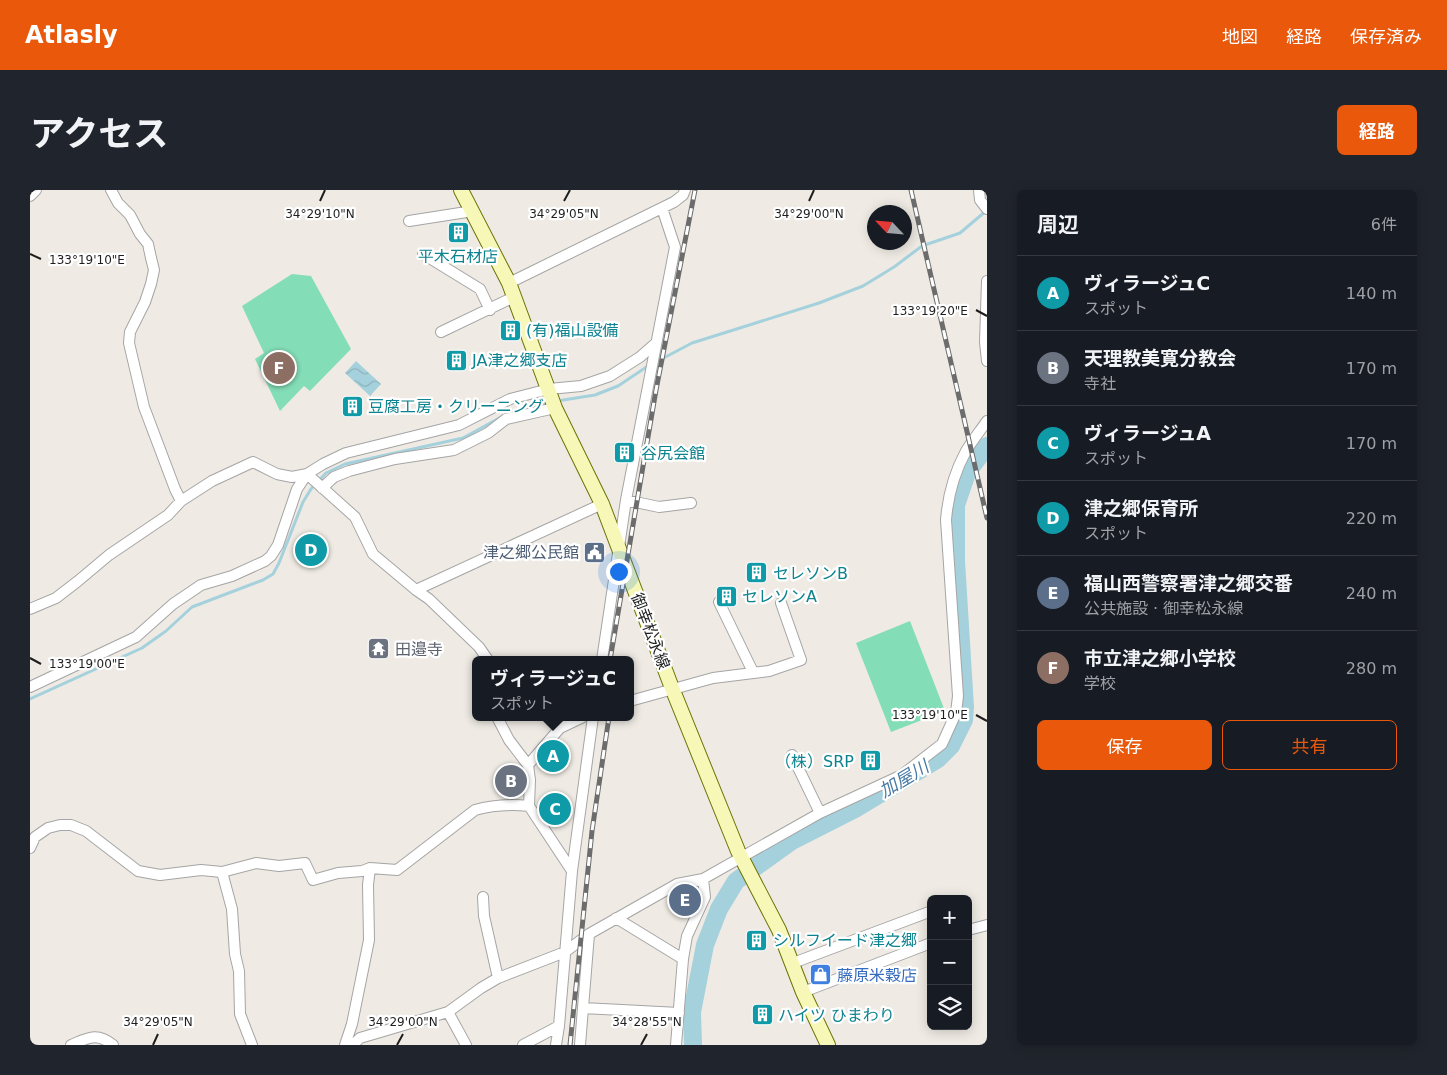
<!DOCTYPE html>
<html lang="ja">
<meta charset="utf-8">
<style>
:root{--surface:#171b24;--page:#20242c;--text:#f1f3f6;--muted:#9ea1a6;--line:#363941;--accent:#ea580c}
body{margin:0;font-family:"DejaVu Sans","Noto Sans JP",sans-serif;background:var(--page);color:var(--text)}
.controls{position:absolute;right:15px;bottom:15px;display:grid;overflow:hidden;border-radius:8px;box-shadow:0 2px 12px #0003}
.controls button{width:45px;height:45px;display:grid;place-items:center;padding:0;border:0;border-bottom:1px solid var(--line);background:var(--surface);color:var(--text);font:25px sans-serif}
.compass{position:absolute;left:837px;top:15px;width:45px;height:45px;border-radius:50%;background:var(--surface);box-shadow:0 2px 12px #0003;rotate:296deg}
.you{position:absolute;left:588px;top:381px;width:18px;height:18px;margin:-12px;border:4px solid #fff;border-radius:50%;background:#1a73e8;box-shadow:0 0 0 8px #1a73e833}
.badge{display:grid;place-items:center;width:32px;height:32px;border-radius:50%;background:var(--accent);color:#fff;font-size:16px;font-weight:700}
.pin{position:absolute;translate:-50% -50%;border:2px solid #fff;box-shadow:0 1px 5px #0006}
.popup{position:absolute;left:442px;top:466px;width:162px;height:65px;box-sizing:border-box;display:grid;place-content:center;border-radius:8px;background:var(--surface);filter:drop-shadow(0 1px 4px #0005);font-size:16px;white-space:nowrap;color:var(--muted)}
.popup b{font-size:19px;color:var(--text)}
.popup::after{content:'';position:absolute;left:50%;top:100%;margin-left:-10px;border:10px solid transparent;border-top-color:var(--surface)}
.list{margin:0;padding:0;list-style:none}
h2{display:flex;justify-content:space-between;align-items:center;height:65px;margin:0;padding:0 20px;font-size:21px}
h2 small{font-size:16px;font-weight:400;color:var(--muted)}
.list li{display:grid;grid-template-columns:32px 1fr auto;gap:15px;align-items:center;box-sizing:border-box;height:75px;padding:0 20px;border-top:1px solid var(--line)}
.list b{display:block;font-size:19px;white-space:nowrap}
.list p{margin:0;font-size:16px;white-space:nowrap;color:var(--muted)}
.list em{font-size:16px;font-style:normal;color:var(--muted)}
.actions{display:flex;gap:10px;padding:15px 20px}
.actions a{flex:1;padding:11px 0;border:1px solid var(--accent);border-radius:8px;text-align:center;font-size:18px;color:var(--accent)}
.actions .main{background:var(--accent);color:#fff}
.icon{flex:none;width:28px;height:28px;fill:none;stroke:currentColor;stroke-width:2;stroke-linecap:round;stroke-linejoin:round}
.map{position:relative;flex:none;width:957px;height:855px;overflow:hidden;border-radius:8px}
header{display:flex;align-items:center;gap:30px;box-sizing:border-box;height:70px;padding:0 25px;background:var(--accent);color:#fff}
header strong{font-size:24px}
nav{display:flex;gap:28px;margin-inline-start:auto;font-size:18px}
.intro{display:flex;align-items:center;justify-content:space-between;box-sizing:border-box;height:120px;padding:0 30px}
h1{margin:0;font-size:35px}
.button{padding:12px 22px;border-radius:8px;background:var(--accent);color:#fff;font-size:18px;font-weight:700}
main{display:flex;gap:30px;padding:0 30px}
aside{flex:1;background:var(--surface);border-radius:8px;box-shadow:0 2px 12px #0003}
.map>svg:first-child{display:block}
.pitch{fill:#83ddb7}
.water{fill:url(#water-waves)}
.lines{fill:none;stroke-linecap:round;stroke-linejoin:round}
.stream{stroke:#a5d1dc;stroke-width:3}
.river{stroke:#a5d1dc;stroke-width:18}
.street-casing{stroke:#a5a5a5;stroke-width:12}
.secondary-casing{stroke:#6b7306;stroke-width:16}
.street{stroke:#fff;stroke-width:10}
.secondary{stroke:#f7f8b8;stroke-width:14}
.rail-casing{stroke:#6c6c6c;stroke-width:5}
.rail{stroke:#fff;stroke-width:3;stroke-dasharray:9;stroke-linecap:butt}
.ticks{fill:none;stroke:#1e1e1e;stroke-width:2}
.labels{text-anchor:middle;stroke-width:4.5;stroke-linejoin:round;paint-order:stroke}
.culture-label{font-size:16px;fill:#0d838f;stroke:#fff;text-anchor:start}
.service-label{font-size:16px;fill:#4e5e75;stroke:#fff;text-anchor:end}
.street-label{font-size:16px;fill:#1e1e1e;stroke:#fff}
.worship-label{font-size:16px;fill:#5b616d;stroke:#fff;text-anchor:start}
.shop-label{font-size:16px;fill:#366cbe;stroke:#fff;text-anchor:start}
.water-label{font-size:18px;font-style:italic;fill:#497aa4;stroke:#fff}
.ticks-label{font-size:12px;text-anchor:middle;fill:#1e1e1e;stroke:#fff;stroke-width:4.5;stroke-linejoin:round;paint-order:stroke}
</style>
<header>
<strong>Atlasly</strong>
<nav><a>地図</a><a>経路</a><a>保存済み</a></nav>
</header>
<div class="intro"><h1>アクセス</h1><a class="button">経路</a></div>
<main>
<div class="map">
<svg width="957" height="855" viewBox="0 0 957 855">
<defs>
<pattern id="water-waves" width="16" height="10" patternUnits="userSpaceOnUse" patternTransform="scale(1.25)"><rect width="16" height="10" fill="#a5d1dc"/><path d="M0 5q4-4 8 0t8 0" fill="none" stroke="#8eb3bc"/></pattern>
</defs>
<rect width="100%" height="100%" fill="#efebe4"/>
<path class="pitch" d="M 262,84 L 281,86 L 321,159 L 280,201 L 274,196 L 250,221 L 225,169 L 234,163 L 212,116 Z
M 880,431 L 915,521 L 861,542 L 826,453 Z"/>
<path class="water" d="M 326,171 L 351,194 L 340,206 L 315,183 Z"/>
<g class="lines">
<path class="stream" d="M 626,172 L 662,153 L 789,113 L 833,96 L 864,77 L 892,56 L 930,43 L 956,21
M 527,211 L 565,205 L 588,196 L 618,176
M 0,509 L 112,458 L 136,441 L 162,417 L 233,390 L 243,384 L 249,373 L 273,312 L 281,299 L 296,283 L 315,274 L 433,248 L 482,221 L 519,212"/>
<path class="river" d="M 663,855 L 662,822 L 675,755 L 689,719 L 706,691 L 762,651 L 825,619 L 908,569 L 921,556 L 934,530 L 935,517 L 926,371 L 926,315 L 937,283 L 957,256"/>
<defs>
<path id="street" d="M 81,0 L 88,13 L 100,25 L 110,44 L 118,54 L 121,68 L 124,80 L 121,94 L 115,112 L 100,142 L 99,153 L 114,217 L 145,299 L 151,311
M 949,0 L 950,10 L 957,19
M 0,6 L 6,0
M 379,31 L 443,21
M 393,64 L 450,99 L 460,120
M 957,91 L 955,152 L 957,171
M 479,93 L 644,12 L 653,5 L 655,0
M 411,142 L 484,107
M 277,284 L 325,327 L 343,364 L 386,400 L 399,409 L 449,457 L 458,470
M 292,298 L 304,287 L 319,281 L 365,269 L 424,260 L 458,243 L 476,229 L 525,218
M 596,310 L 629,317 L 661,313
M 386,400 L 572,314
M 689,412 L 723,482
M 0,419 L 26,408 L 48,391 L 79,365 L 138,325 L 151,311 L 182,291 L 223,272 L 247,284 L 262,287 L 277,284 L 293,274 L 316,263 L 429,235 L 480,209 L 519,199 L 551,196 L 580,186 L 610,167 L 626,153
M 572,470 L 596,310 L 645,57 L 632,18
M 0,497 L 106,447 L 143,414 L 171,395 L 202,386 L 235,371 L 241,366 L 248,355 L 267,299 L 277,284
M 600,511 L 683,488 L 739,481 L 771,470 L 751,413
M 762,565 L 790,623
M 498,575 L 530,538 L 553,527
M 499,616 L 542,681
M 0,658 L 5,647 L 18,638 L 30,635 L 41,635 L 56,641 L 108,681 L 130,685 L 171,680 L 192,682 L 226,673 L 249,676 L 275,673 L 283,690 L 308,683 L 332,681 L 340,678 L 367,680 L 445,620 C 463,615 480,614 499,616 L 500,590 L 498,575 L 479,550 L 467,527
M 192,682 L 202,719 L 205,764 L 209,781 L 210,824 L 222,855
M 453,707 L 454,726 L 468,788
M 586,728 L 653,769
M 938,740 L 957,735
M 763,773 L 899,722
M 773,802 L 901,753
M 553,818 L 649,823
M 418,822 L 436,855
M 41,855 C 58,848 67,842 83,855
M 315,855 L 322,834 L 339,750 L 338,695 L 340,678
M 323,855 L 330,848 L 418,822 L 451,798 L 468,788 L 535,762 L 559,744 L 647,694 L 673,689 L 790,623 L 872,585 L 912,554 L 926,523 L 928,506 L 916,330 C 918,305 924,283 936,261 C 942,251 950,241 957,231
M 493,855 L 529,836
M 526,855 L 529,836 L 542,681 L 563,527
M 550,855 L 559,744
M 646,855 L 653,769 L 657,746 L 675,707 L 673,689"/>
<path id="secondary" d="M 431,0 L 479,93 L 525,218 L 572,314 L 642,498 L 708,661 L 749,740 L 773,802 L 798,855"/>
</defs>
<use href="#street" class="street-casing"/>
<use href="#secondary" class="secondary-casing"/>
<use href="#street" class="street"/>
<use href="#secondary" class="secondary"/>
<defs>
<path id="rail" d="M 881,0 L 957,328
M 580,470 L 626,200 L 665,0
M 540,855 L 562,641 L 579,527"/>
</defs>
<use href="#rail" class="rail-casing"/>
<use href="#rail" class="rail"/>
</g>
<path class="ticks" d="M 290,11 L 295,0M 534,11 L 540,0M 779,11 L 784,0M 0,64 L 11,69M 946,120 L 957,126M 0,468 L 11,474M 946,525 L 957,531M 123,855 L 128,844M 367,855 L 373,844M 611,855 L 617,844"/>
<defs>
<symbol id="building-square" viewBox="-11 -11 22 22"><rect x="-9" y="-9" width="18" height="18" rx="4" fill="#0f9aa8" stroke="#fff"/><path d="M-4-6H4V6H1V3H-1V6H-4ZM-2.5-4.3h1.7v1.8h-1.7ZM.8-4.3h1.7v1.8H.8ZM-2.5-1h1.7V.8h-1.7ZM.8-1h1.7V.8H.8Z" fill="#fff"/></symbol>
<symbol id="civic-square" viewBox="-11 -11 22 22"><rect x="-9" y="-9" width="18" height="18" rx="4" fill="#5c6f8a" stroke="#fff"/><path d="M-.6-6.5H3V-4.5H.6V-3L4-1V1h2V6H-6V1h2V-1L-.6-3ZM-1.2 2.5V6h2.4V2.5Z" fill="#fff"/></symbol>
<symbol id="temple-square" viewBox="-11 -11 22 22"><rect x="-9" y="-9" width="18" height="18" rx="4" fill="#6b7280" stroke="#fff"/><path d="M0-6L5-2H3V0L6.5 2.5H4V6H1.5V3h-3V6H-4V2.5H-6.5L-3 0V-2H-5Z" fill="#fff"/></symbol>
<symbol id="shop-square" viewBox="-11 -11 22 22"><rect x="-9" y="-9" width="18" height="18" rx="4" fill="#3f7fe0" stroke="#fff"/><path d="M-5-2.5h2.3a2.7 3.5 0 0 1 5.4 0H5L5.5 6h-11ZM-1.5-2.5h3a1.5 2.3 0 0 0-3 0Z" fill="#fff"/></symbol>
</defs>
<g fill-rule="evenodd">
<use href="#building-square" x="416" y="30" width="25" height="25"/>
<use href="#building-square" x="468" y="128" width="25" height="25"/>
<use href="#building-square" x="414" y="158" width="25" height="25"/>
<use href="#building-square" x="310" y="204" width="25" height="25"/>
<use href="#building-square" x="582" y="250" width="25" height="25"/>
<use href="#civic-square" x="552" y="350" width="25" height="25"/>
<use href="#building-square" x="714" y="370" width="25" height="25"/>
<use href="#building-square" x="684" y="394" width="25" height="25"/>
<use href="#temple-square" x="336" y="446" width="25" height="25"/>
<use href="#building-square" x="828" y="558" width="25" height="25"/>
<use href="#building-square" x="714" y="738" width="25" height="25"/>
<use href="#shop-square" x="778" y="772" width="25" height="25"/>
<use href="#building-square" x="720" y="812" width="25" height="25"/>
</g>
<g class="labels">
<g class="culture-label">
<text x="428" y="72" text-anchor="middle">平木石材店</text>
<text x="496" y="146">(有)福山設備</text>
<text x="442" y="176">JA津之郷支店</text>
<text x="338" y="222">豆腐工房・クリーニング</text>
<text x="611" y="269">谷尻会館</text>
<text x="743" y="389">セレソンB</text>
<text x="712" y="412">セレソンA</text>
<text x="824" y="577" text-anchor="end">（株）SRP</text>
<text x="743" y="756">シルフイード津之郷</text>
<text x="748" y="831">ハイツ ひまわり</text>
</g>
<g class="service-label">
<text x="549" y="368">津之郷公民館</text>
</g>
<g class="street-label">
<text transform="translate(621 441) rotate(69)" y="6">御幸松永線</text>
</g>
<g class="worship-label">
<text x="365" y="465">田邉寺</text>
</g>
<g class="shop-label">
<text x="807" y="791">藤原米穀店</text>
</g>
<g class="water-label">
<text transform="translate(874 589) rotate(-31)" y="6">加屋川</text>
</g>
</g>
<g class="ticks-label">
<text x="290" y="28">34°29'10"N</text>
<text x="534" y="28">34°29'05"N</text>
<text x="779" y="28">34°29'00"N</text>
<text x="57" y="74">133°19'10"E</text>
<text x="900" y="125">133°19'20"E</text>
<text x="57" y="478">133°19'00"E</text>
<text x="900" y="529">133°19'10"E</text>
<text x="128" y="836">34°29'05"N</text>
<text x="373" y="836">34°29'00"N</text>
<text x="617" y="836">34°28'55"N</text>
</g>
</svg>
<div class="controls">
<button>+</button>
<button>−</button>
<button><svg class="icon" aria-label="layers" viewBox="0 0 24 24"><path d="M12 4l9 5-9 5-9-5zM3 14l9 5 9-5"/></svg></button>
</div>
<svg class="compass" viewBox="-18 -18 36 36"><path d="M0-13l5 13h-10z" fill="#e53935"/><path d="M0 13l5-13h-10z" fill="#9ea1a6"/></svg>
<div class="you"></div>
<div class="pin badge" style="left:523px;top:566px;background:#0f9aa8">A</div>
<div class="popup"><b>ヴィラージュC</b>スポット</div>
<div class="pin badge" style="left:481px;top:591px;background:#6b7280">B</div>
<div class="pin badge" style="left:525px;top:619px;background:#0f9aa8">C</div>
<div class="pin badge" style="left:281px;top:360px;background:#0f9aa8">D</div>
<div class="pin badge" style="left:655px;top:710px;background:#5c6f8a">E</div>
<div class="pin badge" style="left:249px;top:178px;background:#8d6e63">F</div>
</div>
<aside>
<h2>周辺<small>6件</small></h2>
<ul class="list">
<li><span class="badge" style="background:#0f9aa8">A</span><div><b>ヴィラージュC</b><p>スポット</p></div><em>140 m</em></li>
<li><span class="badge" style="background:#6b7280">B</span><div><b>天理教美寛分教会</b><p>寺社</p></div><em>170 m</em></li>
<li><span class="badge" style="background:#0f9aa8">C</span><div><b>ヴィラージュA</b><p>スポット</p></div><em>170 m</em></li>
<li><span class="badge" style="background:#0f9aa8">D</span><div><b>津之郷保育所</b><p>スポット</p></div><em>220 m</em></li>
<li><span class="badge" style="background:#5c6f8a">E</span><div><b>福山西警察署津之郷交番</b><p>公共施設 · 御幸松永線</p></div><em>240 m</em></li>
<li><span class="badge" style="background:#8d6e63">F</span><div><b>市立津之郷小学校</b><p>学校</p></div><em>280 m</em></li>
</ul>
<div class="actions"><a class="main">保存</a><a>共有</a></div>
</aside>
</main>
